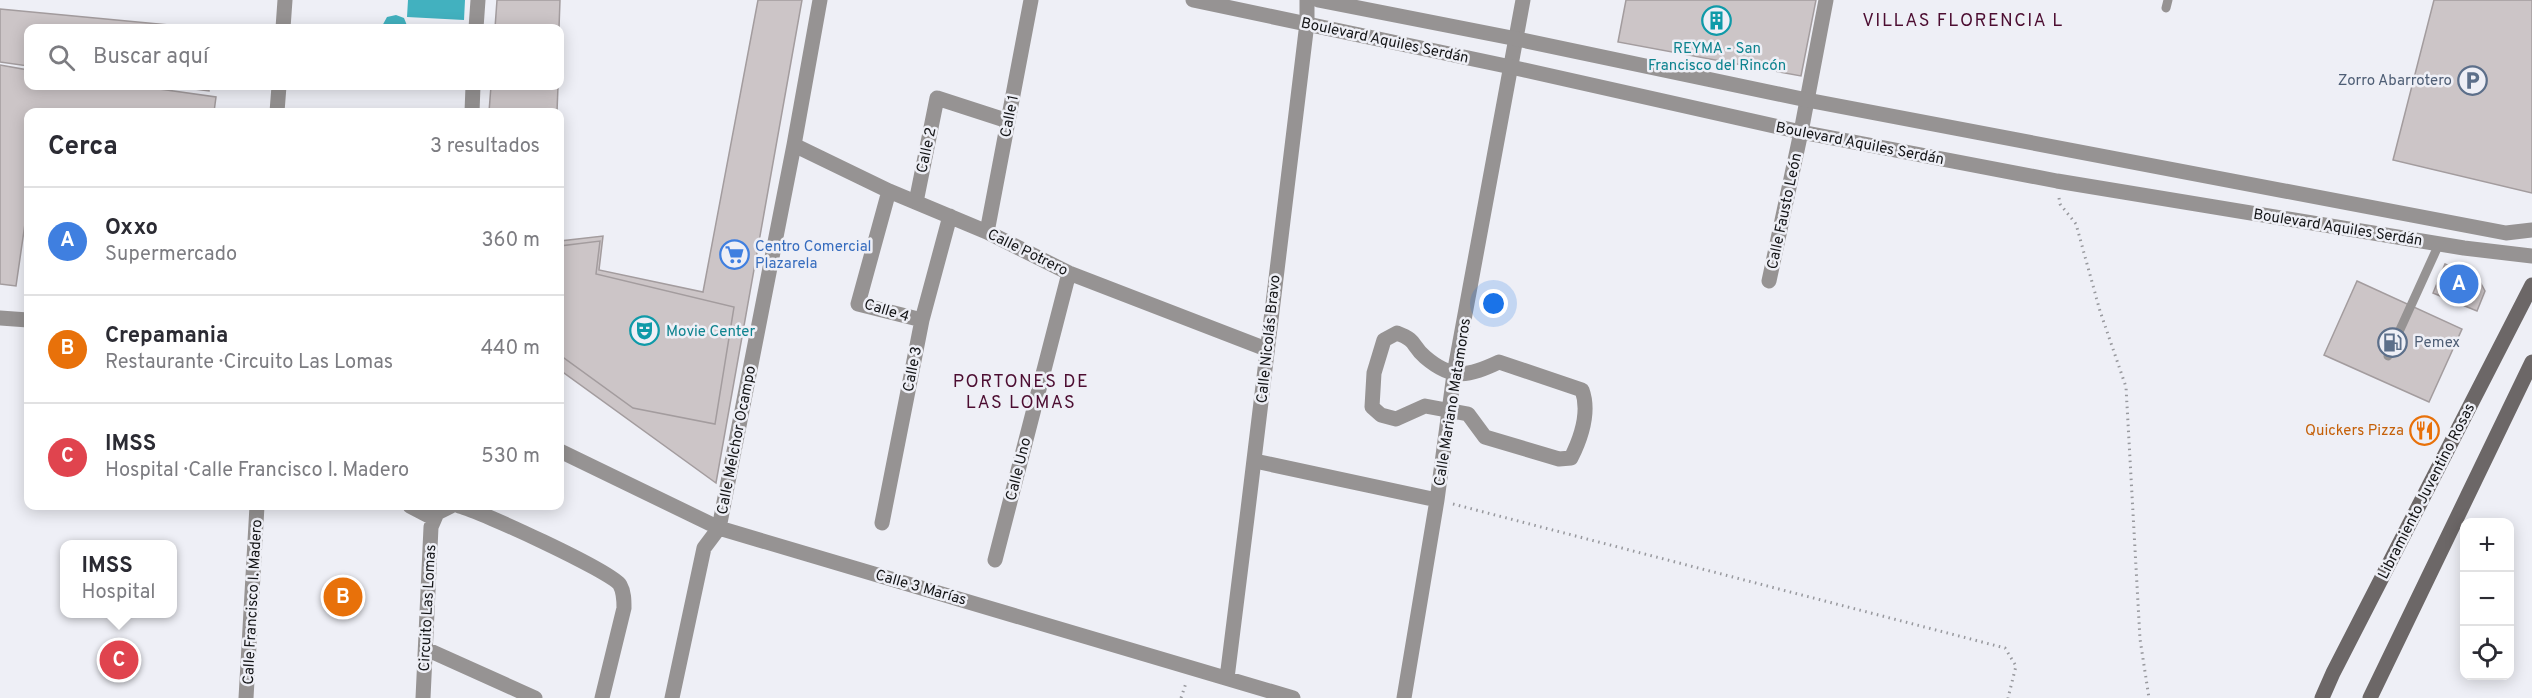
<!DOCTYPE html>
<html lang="es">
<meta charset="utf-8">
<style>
:root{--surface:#fff;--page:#f2f2f3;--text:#2b2b33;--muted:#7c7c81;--line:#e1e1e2;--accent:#af2c77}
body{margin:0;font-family:Overpass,sans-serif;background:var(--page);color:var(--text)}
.controls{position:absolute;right:18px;bottom:18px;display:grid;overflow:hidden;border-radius:12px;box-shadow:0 3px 15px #0003}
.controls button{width:54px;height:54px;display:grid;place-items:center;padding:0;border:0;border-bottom:2px solid var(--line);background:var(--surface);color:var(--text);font:30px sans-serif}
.you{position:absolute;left:1494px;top:304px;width:21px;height:21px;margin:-15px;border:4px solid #fff;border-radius:50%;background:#1a73e8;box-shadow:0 0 0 9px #1a73e833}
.badge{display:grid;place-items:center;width:39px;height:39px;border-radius:50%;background:var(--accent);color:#fff;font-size:20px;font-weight:700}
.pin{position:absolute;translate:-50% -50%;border:3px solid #fff;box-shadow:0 2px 6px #0006}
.popup{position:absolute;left:60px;top:540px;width:117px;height:78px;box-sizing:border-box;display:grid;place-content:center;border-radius:12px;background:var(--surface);filter:drop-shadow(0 2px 4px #0005);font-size:20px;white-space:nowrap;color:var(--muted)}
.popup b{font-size:22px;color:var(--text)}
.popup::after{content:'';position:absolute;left:50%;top:100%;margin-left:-12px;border:12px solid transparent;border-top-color:var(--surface)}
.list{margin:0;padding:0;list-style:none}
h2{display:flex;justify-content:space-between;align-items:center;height:78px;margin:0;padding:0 24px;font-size:26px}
h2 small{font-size:20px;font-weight:400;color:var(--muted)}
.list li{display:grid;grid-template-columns:39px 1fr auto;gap:18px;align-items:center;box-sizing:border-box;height:108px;padding:0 24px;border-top:2px solid var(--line)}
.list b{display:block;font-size:22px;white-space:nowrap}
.list p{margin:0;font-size:20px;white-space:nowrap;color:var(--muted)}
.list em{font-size:20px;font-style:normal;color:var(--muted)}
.icon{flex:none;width:33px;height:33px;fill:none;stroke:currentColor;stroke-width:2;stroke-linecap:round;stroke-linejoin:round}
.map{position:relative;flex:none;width:2532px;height:698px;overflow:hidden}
.search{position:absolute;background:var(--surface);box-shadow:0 3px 15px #0003;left:24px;top:24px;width:540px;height:66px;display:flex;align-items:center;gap:15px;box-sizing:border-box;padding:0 21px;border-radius:12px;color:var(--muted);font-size:22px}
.panel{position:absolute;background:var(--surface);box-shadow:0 3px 15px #0003;left:24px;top:108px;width:540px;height:402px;border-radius:12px}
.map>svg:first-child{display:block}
.water{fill:#42b1bf}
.building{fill:#ccc5c7;stroke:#a39c9e;stroke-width:1.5}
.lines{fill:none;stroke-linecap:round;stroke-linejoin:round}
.path{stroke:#98999e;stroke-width:3;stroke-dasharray:1.5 4.5;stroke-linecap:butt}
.service{stroke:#969393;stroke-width:9}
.minor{stroke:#969393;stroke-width:15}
.tertiary{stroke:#969393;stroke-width:15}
.secondary{stroke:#6c6767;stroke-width:15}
.labels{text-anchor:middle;stroke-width:5;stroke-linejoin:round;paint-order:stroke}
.street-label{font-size:15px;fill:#141517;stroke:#eeeff6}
.culture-label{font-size:15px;fill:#0d838f;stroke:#eeeff6}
.service-label{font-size:15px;fill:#4e5e75;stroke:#eeeff6;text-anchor:end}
.shop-label{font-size:15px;fill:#366cbe;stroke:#eeeff6;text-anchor:start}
.food-label{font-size:15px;fill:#c56008;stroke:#eeeff6;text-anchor:end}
.quarter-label{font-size:18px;letter-spacing:1.5px;fill:#4c0d31;stroke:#eeeff6}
</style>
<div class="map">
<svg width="2532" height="698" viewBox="0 0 2532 698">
<rect width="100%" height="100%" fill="#eeeff6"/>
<path class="water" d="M 408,0 L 465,0 L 464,20 L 407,17 Z
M 396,15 L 404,18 L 408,28 L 381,28 L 387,17 Z"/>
<path class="building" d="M 497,0 L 560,0 L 559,28 L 495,28 Z
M 758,0 L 802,0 L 716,483 L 560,370 L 560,241 L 603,236 L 599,270 L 703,292 Z
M 1626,0 L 1816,0 L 1801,76 L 1618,42 Z
M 2434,0 L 2532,0 L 2532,193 L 2393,160 Z
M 0,9 L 201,28 L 28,28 L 28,66 L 0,62 Z
M 0,65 L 28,70 L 28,86 L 138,86 L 216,97 L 214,112 L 28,112 L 28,203 L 16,286 L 0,284 Z
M 171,86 L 209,86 L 209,91 Z
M 491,86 L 558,86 L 557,112 L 489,112 Z
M 600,241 L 596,274 L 734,307 L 715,424 L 633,408 L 560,355 L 560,246 Z
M 2445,264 L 2478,278 L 2485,291 L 2477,311 L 2433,293 Z
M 2357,281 L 2462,329 L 2429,402 L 2324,355 Z"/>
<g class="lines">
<path class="path" d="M 2059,198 L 2060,204 L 2076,224 L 2100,311 L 2126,387 L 2140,639 L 2149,698
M 1453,504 L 2005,648 L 2016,666 L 2008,698
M 1181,698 L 1186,683"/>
<path class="service" d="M 2166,8 L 2168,0
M 2388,356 L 2439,244"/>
<path class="minor" d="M 476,28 L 478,0
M 472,112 L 473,86
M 794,145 L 889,191 L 987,232 L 1069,273 L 1266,349
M 889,191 L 858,304 L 922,320
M 916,202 L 937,98 L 1008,121
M 987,232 L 1031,0
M 1769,281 L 1801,132 L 1826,0
M 0,318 L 28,320
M 1397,333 C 1418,341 1411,345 1425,357 C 1453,381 1469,376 1499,362 L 1582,390 C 1590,412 1581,438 1571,458 L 1559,459 L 1485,437 L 1468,414 L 1425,406 L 1396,419 L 1381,415 L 1372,407 L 1374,373 L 1384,340 Z
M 560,451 L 719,528 L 1293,698
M 1255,461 L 1437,500
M 410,506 L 433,518
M 459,506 C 480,511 611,571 620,585 C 624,592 624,600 624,608 L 602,698
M 882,523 L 922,320 L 950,216
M 995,560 L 1069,273
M 426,649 L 535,698
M 1227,678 C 1255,460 1279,242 1307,23 L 1307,0
M 423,698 L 431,527 L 437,513 L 451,506
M 672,698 L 704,548 L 719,528 L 794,145 L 820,0
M 1404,698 L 1437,500 L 1454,374 L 1523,0"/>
<path class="tertiary" d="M 1193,0 L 1511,67 L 1801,132 L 2057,181 L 2464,248 L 2532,256
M 1318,0 L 1517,39 L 1807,100 L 2506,233 L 2532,230
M 283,28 L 285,0
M 277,112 L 279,86
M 246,698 L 257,506"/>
<path class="secondary" d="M 2322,698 L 2333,673 L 2532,285
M 2370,698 L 2532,362"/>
</g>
<defs>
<symbol id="building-ring" viewBox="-11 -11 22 22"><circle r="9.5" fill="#eeeff6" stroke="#0f9aa8" stroke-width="1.5"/><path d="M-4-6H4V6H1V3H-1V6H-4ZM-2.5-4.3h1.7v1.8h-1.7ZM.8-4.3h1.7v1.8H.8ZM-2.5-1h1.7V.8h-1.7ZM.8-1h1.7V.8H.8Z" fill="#0f9aa8"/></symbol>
<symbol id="parking-ring" viewBox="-11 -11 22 22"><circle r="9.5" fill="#eeeff6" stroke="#5c6f8a" stroke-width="1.5"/><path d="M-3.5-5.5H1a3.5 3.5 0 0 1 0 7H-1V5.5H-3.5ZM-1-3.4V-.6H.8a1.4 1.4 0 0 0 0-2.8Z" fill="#5c6f8a"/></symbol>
<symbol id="supermarket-ring" viewBox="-11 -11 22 22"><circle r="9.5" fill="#eeeff6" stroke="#3f7fe0" stroke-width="1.5"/><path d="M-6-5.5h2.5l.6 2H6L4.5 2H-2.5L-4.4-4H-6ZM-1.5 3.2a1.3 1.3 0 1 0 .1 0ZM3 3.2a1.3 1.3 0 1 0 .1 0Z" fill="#3f7fe0"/></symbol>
<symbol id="theatre-ring" viewBox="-11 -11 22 22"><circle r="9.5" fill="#eeeff6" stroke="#0f9aa8" stroke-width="1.5"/><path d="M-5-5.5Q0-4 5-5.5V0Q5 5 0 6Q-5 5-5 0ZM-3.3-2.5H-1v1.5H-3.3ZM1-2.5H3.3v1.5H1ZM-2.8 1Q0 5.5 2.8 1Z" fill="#0f9aa8"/></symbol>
<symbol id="fuel-ring" viewBox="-11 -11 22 22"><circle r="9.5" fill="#eeeff6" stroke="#5c6f8a" stroke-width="1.5"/><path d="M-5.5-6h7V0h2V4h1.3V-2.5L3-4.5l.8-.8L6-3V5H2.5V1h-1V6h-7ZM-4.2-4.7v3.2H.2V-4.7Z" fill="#5c6f8a"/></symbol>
<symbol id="restaurant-ring" viewBox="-11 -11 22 22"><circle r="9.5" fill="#eeeff6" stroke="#e8710a" stroke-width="1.5"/><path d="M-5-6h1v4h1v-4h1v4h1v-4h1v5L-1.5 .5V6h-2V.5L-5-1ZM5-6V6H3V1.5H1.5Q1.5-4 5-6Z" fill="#e8710a"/></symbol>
</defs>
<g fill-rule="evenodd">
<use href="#building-ring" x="1700" y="4" width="33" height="33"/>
<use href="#parking-ring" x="2456" y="64" width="33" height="33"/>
<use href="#supermarket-ring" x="718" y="238" width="33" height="33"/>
<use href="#theatre-ring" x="628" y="314" width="33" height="33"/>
<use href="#fuel-ring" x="2376" y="326" width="33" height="33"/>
<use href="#restaurant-ring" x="2408" y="414" width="33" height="33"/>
</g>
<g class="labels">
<g class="street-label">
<text transform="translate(1385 40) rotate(12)" y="5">Boulevard Aquiles Serdán</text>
<text transform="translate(1009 116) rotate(-79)" y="5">Calle 1</text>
<text transform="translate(1860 143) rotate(11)" y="5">Boulevard Aquiles Serdán</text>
<text transform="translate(926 150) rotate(-78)" y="5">Calle 2</text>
<text transform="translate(1784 211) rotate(-78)" y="5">Calle Fausto León</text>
<text transform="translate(2338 227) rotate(9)" y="5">Boulevard Aquiles Serdán</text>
<text transform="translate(1028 252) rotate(26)" y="5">Calle Potrero</text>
<text transform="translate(887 310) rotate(17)" y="5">Calle 4</text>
<text transform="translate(1268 339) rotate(-84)" y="5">Calle Nicolás Bravo</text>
<text transform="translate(912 369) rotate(-79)" y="5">Calle 3</text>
<text transform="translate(1452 402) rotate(-81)" y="5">Calle Mariano Matamoros</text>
<text transform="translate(736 440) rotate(-79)" y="5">Calle Melchor Ocampo</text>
<text transform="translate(1018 469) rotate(-76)" y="5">Calle Uno</text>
<text transform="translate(2426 491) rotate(-63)" y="5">Libramiento Juventino Rosas</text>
<text transform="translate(921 587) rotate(16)" y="5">Calle 3 Marías</text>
<text transform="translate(252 602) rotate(-87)" y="5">Calle Francisco I. Madero</text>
<text transform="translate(427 608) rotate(-87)" y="5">Circuito Las Lomas</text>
</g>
<g class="culture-label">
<text x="1717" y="53">REYMA - San<tspan x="1717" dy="17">Francisco del Rincón</tspan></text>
<text x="666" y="336" text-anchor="start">Movie Center</text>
</g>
<g class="service-label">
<text x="2452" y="85">Zorro Abarrotero</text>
<text x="2414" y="347" text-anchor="start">Pemex</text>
</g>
<g class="shop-label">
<text x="755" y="251">Centro Comercial<tspan x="755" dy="17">Plazarela</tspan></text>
</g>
<g class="food-label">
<text x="2404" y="435">Quickers Pizza</text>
</g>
<g class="quarter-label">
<text x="1963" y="26">VILLAS FLORENCIA L</text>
<text x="1021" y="387">PORTONES DE<tspan x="1021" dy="21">LAS LOMAS</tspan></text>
</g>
</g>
</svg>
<div class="controls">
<button>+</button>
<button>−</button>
<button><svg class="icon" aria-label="locate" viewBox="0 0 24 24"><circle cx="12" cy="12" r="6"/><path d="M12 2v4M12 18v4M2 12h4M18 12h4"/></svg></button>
</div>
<div class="you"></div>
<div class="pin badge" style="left:2459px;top:284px;background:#3f7fe0">A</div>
<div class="pin badge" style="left:343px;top:597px;background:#e8710a">B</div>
<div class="pin badge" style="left:119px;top:660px;background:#e0444e">C</div>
<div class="popup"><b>IMSS</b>Hospital</div>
<div class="search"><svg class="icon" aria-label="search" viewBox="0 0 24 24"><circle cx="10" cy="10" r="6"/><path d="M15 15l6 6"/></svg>Buscar aquí</div>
<section class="panel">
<h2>Cerca<small>3 resultados</small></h2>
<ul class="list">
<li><span class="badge" style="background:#3f7fe0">A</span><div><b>Oxxo</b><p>Supermercado</p></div><em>360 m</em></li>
<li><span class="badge" style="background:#e8710a">B</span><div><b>Crepamania</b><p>Restaurante · Circuito Las Lomas</p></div><em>440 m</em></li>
<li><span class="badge" style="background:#e0444e">C</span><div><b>IMSS</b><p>Hospital · Calle Francisco I. Madero</p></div><em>530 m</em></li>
</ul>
</section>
</div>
